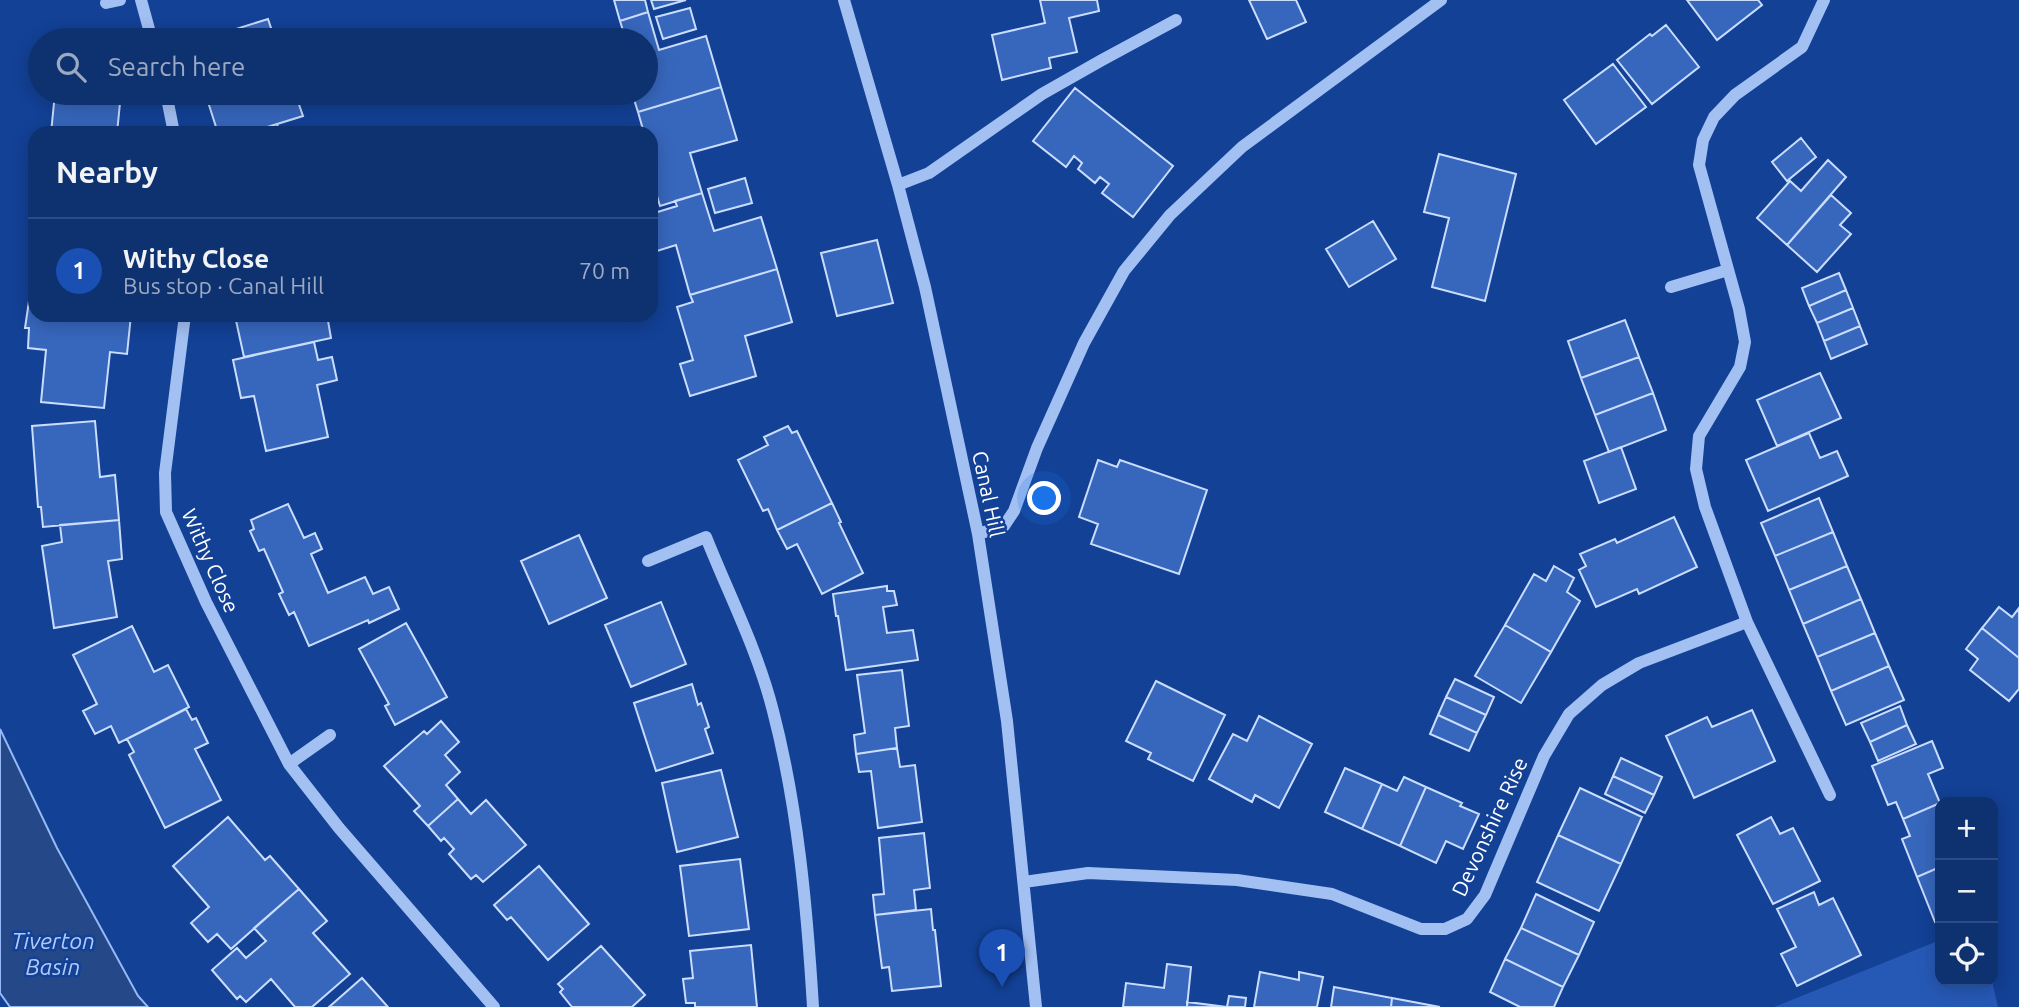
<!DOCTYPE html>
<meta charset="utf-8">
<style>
:root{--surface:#0e3170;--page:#173975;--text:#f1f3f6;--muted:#9ba9c3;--line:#2e4c83;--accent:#95b2f1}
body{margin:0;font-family:Ubuntu,sans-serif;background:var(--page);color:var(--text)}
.controls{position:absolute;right:21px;bottom:21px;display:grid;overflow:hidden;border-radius:14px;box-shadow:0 4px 18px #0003}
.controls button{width:63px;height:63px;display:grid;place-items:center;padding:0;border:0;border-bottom:2px solid var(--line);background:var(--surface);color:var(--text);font:35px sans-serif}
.you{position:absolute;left:1045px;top:499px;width:24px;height:24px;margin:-18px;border:5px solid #fff;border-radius:50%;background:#1a73e8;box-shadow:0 0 0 10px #1a73e833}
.badge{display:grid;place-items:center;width:46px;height:46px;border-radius:50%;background:var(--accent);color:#fff;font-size:23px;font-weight:700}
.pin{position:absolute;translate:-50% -58px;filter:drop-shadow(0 2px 4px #0008)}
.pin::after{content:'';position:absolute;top:37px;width:24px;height:21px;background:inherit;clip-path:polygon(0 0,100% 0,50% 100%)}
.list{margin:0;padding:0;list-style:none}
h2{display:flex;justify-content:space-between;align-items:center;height:91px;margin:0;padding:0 28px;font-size:30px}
h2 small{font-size:23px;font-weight:400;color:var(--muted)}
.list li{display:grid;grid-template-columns:46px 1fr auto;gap:21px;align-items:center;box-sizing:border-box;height:105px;padding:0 28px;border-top:2px solid var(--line)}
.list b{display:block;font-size:26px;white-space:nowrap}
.list p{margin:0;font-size:23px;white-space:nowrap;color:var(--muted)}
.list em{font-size:23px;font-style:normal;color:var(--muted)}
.icon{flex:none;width:38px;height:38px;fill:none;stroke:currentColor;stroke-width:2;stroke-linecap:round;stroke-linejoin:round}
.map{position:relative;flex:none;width:2019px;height:1007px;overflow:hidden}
.search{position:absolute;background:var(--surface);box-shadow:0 4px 18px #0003;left:28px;top:28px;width:630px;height:77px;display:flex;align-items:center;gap:18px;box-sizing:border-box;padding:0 24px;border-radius:38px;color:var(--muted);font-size:26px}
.panel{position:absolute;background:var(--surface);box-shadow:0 4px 18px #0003;left:28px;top:126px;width:630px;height:196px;border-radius:21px}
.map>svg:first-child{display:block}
.green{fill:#2659b6}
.water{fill:#254888;stroke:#95baf6;stroke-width:2}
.building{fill:#3767bd;stroke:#cbddfd;stroke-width:2}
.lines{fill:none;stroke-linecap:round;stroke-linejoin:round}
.minor{stroke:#a3c0f3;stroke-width:12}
.labels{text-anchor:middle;stroke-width:5;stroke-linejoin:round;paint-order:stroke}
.street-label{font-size:21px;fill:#fff;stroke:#134196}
.water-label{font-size:23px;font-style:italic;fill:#b0cbf9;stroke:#134196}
</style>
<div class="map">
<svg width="2019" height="1007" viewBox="0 0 2019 1007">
<rect width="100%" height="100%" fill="#134196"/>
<path class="green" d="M 1940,940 L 1940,981 L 1992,981 L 1998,1007 L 1774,1007 Z"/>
<path class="water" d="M 0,729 L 57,848 L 138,996 L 148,1007 L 10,1007 L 0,993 Z"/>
<path class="building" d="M 614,0 L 645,0 L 648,12 L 620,21 Z
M 651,0 L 686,0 L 654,9 Z
M 1040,0 L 1097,0 L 1099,11 L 1069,18 L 1077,52 L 1049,58 L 1051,68 L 1002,80 L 992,35 L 1045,23 Z
M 1249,0 L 1296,0 L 1306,22 L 1267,39 Z
M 1687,0 L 1758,0 L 1762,5 L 1717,40 Z
M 690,8 L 696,29 L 663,39 L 656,17 Z
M 648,12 L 659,50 L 706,36 L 721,87 L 638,112 L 632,93 L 646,93 L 646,40 L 626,40 L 620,21 Z
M 268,19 L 275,40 L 208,40 L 207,38 Z
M 1666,25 L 1699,67 L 1652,104 L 1617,60 L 1650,34 L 1652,36 Z
M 1613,64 L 1646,107 L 1596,144 L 1564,100 Z
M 721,87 L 737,140 L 690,153 L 702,193 L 660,206 L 651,176 L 651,133 L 644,133 L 638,112 Z
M 1075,88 L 1173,166 L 1133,217 L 1102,193 L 1109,184 L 1100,177 L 1095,183 L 1078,169 L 1082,163 L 1074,156 L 1066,167 L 1033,141 Z
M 55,93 L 121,93 L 117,133 L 51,133 Z
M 224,93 L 305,93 L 296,96 L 303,116 L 248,133 L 218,133 L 208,102 L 226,96 Z
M 277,124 L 280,133 L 248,133 Z
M 1801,138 L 1816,157 L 1787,181 L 1772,162 Z
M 1439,154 L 1516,174 L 1485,301 L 1432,287 L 1449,218 L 1424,212 Z
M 1828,160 L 1846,177 L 1787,245 L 1757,218 L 1790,181 L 1801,191 Z
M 745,178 L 752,203 L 715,213 L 708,189 Z
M 702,193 L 714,231 L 761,217 L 777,269 L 690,295 L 676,245 L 657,251 L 651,232 L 651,214 L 677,206 L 675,201 Z
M 1831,195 L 1851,213 L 1840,225 L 1851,234 L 1817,272 L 1787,245 Z
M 1373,221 L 1396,259 L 1349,287 L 1326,249 Z
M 877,240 L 893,303 L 837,316 L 821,253 Z
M 777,269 L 792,322 L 745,336 L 756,376 L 690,396 L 680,364 L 693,360 L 677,307 L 693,302 L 690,295 Z
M 1839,273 L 1846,290 L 1809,306 L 1802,288 Z
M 1846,290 L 1853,308 L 1817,323 L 1809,306 Z
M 29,301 L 35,302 L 35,315 L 131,315 L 127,354 L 110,352 L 104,408 L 41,402 L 46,350 L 28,348 L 29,328 L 25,328 Z
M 1853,308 L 1860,326 L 1824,341 L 1817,323 Z
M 327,315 L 331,338 L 244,357 L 235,316 Z
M 1625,320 L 1639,357 L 1581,378 L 1568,341 Z
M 1860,326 L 1867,344 L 1831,359 L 1824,341 Z
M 314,342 L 318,360 L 332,357 L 337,380 L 317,385 L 328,437 L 266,451 L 254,396 L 241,398 L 233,360 Z
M 1639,357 L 1653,393 L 1595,415 L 1581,378 Z
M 1820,373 L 1841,418 L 1777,446 L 1757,400 Z
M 1653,393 L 1666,430 L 1609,452 L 1595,415 Z
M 95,421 L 100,477 L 115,475 L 119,520 L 43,527 L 41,507 L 38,507 L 32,426 Z
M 788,426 L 792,433 L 797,431 L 832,503 L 777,530 L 768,509 L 763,511 L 738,460 L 768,445 L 764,437 Z
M 1809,433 L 1820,458 L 1837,451 L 1848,476 L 1768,511 L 1746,460 Z
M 1621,447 L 1636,489 L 1599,503 L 1584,461 Z
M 1098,460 L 1117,467 L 1120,460 L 1207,490 L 1179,574 L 1091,544 L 1098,524 L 1079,517 Z
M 1819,498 L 1833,532 L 1775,556 L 1761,523 Z
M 832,503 L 841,522 L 839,523 L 863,573 L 822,594 L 797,544 L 787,549 L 777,530 Z
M 288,504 L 304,538 L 315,533 L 322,549 L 311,554 L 328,593 L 365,577 L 373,594 L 389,587 L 399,609 L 369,623 L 368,620 L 309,646 L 294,612 L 289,615 L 279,594 L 283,592 L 264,549 L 259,551 L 250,531 L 254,529 L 251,520 Z
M 1674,517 L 1697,567 L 1639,594 L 1637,589 L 1596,607 L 1579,570 L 1586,566 L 1580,554 L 1615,539 L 1617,543 Z
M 119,520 L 122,559 L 108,561 L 117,617 L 54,628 L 42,546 L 62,542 L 60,525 Z
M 1833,532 L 1847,566 L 1789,590 L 1775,556 Z
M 579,535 L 607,598 L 549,624 L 521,561 Z
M 1554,566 L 1574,578 L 1567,592 L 1580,601 L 1551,652 L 1505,625 L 1534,574 L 1546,581 Z
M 1847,566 L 1861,599 L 1803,624 L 1789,590 Z
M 887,586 L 887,591 L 894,591 L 897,605 L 883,607 L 887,633 L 913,630 L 918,660 L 846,670 L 838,616 L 836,616 L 833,594 Z
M 1861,599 L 1875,633 L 1817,657 L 1803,624 Z
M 661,602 L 686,664 L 631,687 L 605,625 Z
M 1999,607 L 2012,617 L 2019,608 L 2019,658 L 1982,628 Z
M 406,623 L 447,697 L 395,725 L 385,706 L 389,704 L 359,649 Z
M 1505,625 L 1551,652 L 1521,703 L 1475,676 Z
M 132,626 L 154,672 L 168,665 L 189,707 L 119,743 L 111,726 L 95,734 L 83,711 L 97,704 L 73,655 Z
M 1982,628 L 2019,658 L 2019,689 L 2009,701 L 1970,670 L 1978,659 L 1966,649 Z
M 1875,633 L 1889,666 L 1831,691 L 1817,657 Z
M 1889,666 L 1904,700 L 1846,725 L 1831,691 Z
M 902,670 L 909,726 L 895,728 L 897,748 L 856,754 L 854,735 L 865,733 L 857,675 Z
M 1455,679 L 1494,697 L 1486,715 L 1446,697 Z
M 1156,681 L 1225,715 L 1193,781 L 1148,759 L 1151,753 L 1126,741 Z
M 692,684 L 698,705 L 701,703 L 709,727 L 705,729 L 713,753 L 656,771 L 634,703 Z
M 1446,697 L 1486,715 L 1477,733 L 1438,715 Z
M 1900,706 L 1907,725 L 1870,742 L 1861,723 Z
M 186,709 L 192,720 L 196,718 L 208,743 L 195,749 L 221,800 L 165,828 L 129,755 L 134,752 L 127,739 Z
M 1752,710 L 1775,761 L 1694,798 L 1666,736 L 1707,717 L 1712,727 Z
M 1438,715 L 1477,733 L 1469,751 L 1430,734 Z
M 1259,716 L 1312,744 L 1279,808 L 1255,795 L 1252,802 L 1209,779 L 1233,734 L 1247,741 Z
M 441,721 L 459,742 L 445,755 L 460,772 L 446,785 L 458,799 L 428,826 L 414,811 L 420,806 L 384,766 L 424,731 L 427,734 Z
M 1907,725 L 1916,744 L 1878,761 L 1870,742 Z
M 1932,741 L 1943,768 L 1928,774 L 1940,803 L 1903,819 L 1896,802 L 1888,805 L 1872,766 Z
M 897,748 L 900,767 L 915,765 L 922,822 L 878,828 L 871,771 L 859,772 L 856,754 Z
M 1621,758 L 1662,777 L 1654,795 L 1613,776 Z
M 1345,768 L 1382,784 L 1362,829 L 1325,812 Z
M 721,770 L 738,837 L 677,852 L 662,783 Z
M 1613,776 L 1654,795 L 1645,813 L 1605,794 Z
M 1404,777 L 1426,787 L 1400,846 L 1362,829 L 1382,784 L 1397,791 Z
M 1426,787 L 1462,803 L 1460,806 L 1479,814 L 1463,849 L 1446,841 L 1436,863 L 1400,846 Z
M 1580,788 L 1642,817 L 1621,864 L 1558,835 Z
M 458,799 L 471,814 L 486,800 L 526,845 L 483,882 L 476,875 L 471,879 L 449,854 L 454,849 L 444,838 L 441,841 L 428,826 Z
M 1940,803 L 1940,867 L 1917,877 L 1902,839 L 1910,836 L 1903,819 Z
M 228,817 L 265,860 L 270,856 L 299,889 L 231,949 L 217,934 L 208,942 L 191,923 L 209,907 L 173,866 Z
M 1771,817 L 1780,834 L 1793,828 L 1820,881 L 1773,904 L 1737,835 Z
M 924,833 L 930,888 L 914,890 L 916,910 L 875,915 L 873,895 L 884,894 L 879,838 Z
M 1558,835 L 1621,864 L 1599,911 L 1537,882 Z
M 740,859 L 749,929 L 689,936 L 680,866 Z
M 539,866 L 589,924 L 548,960 L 511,917 L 507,920 L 494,905 Z
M 1940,867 L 1940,920 L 1935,922 L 1917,877 Z
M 299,889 L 327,921 L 313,933 L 350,974 L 312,1007 L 295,1007 L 271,979 L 246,1002 L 240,996 L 237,999 L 212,970 L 237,948 L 246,958 L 266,941 L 254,928 Z
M 1814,892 L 1819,905 L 1833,898 L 1861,955 L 1797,986 L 1781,954 L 1796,947 L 1777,909 Z
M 1536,894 L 1594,922 L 1579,955 L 1521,928 Z
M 931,909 L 933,930 L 935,930 L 941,986 L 892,991 L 889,967 L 882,968 L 875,915 Z
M 1521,928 L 1579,955 L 1563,987 L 1505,959 Z
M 751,945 L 757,1007 L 695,1007 L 695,1003 L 686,1003 L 683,979 L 693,978 L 690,951 Z
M 601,946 L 645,995 L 632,1007 L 572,1007 L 560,992 L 563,989 L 558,984 Z
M 1505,959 L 1563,987 L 1554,1007 L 1520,1007 L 1490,992 Z
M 1167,964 L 1191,967 L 1187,1007 L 1123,1007 L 1126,983 L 1164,988 Z
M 1260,972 L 1299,980 L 1299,972 L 1323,977 L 1317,1007 L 1254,1007 Z
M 362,978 L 388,1007 L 329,1007 Z
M 1334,987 L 1392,998 L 1391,1007 L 1331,1007 Z
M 1229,996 L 1246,998 L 1245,1007 L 1187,1007 L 1187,1002 L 1227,1007 Z
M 1392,998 L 1440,1007 L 1391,1007 Z"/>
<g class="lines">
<path class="minor" d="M 141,0 L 152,40
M 844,0 L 898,185 L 925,287 L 978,534 L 1007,721 L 1036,1007
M 106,3 L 120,0
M 166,93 L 174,133
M 898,185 L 929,173 L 1042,94 L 1102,60 L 1176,20
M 1671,287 L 1728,270
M 185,315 L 165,473 L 166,512 L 206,602 L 289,764 L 339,828 L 494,1007
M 978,534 L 1004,526 L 1014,511 L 1037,448 L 1084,343 L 1124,271 L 1170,215 L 1242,147 L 1441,0
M 648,561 L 706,537 C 729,595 758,651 773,711 C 798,807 807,908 813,1007
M 1747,622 L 1830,795
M 289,764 L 330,735
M 1024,882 L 1088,873 L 1237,880 L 1332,894 L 1421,929 L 1445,929 L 1467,919 L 1485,895 L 1544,756 L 1569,714 L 1602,685 L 1639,663 L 1747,622 L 1705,507 L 1696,469 L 1699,436 L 1740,367 L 1745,342 L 1739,309 L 1699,165 L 1703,140 L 1714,117 L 1735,95 L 1802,47 L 1824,0"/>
</g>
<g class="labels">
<g class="street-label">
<text transform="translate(988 494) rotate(78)" y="7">Canal Hill</text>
<text transform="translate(210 561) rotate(66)" y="7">Withy Close</text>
<text transform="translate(1490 827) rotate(-65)" y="7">Devonshire Rise</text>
</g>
<g class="water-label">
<text x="53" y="949">Tiverton<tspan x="53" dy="26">Basin</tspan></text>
</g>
</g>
</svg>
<div class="controls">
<button>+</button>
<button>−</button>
<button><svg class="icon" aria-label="locate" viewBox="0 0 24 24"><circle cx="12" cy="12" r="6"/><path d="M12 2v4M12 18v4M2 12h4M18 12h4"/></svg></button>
</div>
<div class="you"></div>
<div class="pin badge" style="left:1002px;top:987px;background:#1a4fb4">1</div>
<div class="search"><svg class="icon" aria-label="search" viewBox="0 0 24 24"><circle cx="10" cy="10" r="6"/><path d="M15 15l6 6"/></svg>Search here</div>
<section class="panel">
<h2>Nearby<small></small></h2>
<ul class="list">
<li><span class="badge" style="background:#1a4fb4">1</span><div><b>Withy Close</b><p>Bus stop · Canal Hill</p></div><em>70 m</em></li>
</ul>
</section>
</div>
